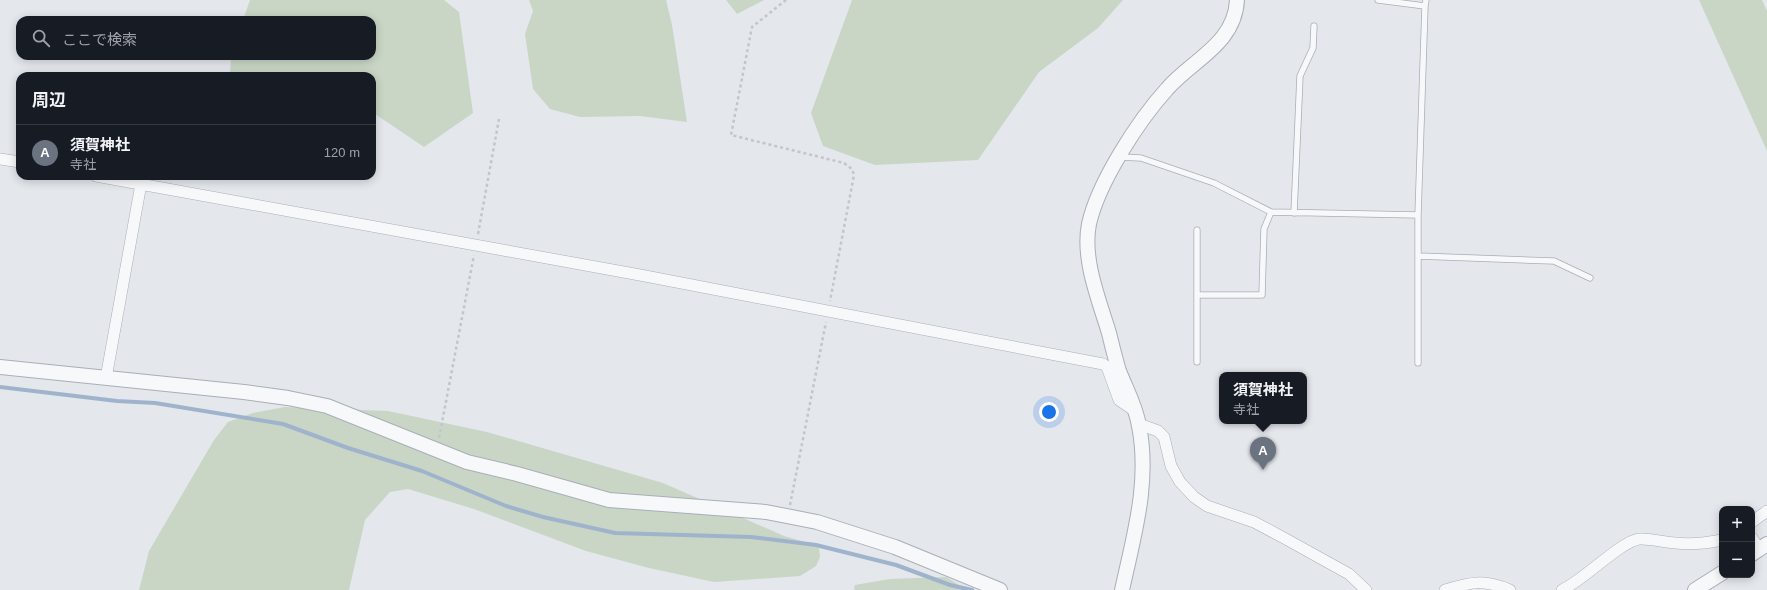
<!DOCTYPE html>
<html lang="ja">
<meta charset="utf-8">
<style>
:root{--surface:#171b24;--page:#242831;--text:#f1f3f6;--muted:#9ea1a6;--line:#363941;--accent:#d93025}
body{margin:0;font-family:Arial,"Noto Sans JP",sans-serif;background:var(--page);color:var(--text)}
.controls{position:absolute;right:12px;bottom:12px;display:grid;overflow:hidden;border-radius:8px;box-shadow:0 2px 10px #0003}
.controls button{width:36px;height:36px;display:grid;place-items:center;padding:0;border:0;border-bottom:1px solid var(--line);background:var(--surface);color:var(--text);font:20px sans-serif}
.you{position:absolute;left:1049px;top:412px;width:14px;height:14px;margin:-10px;border:3px solid #fff;border-radius:50%;background:#1a73e8;box-shadow:0 0 0 6px #1a73e833}
.badge{display:grid;place-items:center;width:26px;height:26px;border-radius:50%;background:var(--accent);color:#fff;font-size:13px;font-weight:700}
.pin{position:absolute;translate:-50% -33px;filter:drop-shadow(0 1px 2px #0008)}
.pin::after{content:'';position:absolute;top:21px;width:14px;height:12px;background:inherit;clip-path:polygon(0 0,100% 0,50% 100%)}
.popup{position:absolute;left:1219px;top:372px;width:88px;height:52px;box-sizing:border-box;display:grid;place-content:center;border-radius:8px;background:var(--surface);filter:drop-shadow(0 1px 3px #0005);font-size:13px;white-space:nowrap;color:var(--muted)}
.popup b{font-size:15px;color:var(--text)}
.popup::after{content:'';position:absolute;left:50%;top:100%;margin-left:-8px;border:8px solid transparent;border-top-color:var(--surface)}
.list{margin:0;padding:0;list-style:none}
h2{display:flex;justify-content:space-between;align-items:center;height:52px;margin:0;padding:0 16px;font-size:17px}
h2 small{font-size:13px;font-weight:400;color:var(--muted)}
.list li{display:grid;grid-template-columns:26px 1fr auto;gap:12px;align-items:center;box-sizing:border-box;height:56px;padding:0 16px;border-top:1px solid var(--line)}
.list b{display:block;font-size:15px;white-space:nowrap}
.list p{margin:0;font-size:13px;white-space:nowrap;color:var(--muted)}
.list em{font-size:13px;font-style:normal;color:var(--muted)}
.icon{flex:none;width:22px;height:22px;fill:none;stroke:currentColor;stroke-width:2;stroke-linecap:round;stroke-linejoin:round}
.map{position:relative;flex:none;width:1767px;height:590px;overflow:hidden}
.search{position:absolute;background:var(--surface);box-shadow:0 2px 10px #0003;left:16px;top:16px;width:360px;height:44px;display:flex;align-items:center;gap:10px;box-sizing:border-box;padding:0 14px;border-radius:12px;color:var(--muted);font-size:15px}
.panel{position:absolute;background:var(--surface);box-shadow:0 2px 10px #0003;left:16px;top:72px;width:360px;height:108px;border-radius:12px}
.map>svg:first-child{display:block}
.green{fill:#c9d6c5}
.lines{fill:none;stroke-linecap:round;stroke-linejoin:round}
.stream{stroke:#9fb4cc;stroke-width:4}
.service-casing{stroke:#a9aeb7;stroke-width:7}
.minor-casing{stroke:#a9aeb7;stroke-width:12}
.tertiary-casing{stroke:#a9aeb7;stroke-width:16}
.path{stroke:#c2c5cb;stroke-width:2.5;stroke-dasharray:3 3;stroke-linecap:butt}
.service{stroke:#f7f8fa;stroke-width:5.5}
.minor{stroke:#f7f8fa;stroke-width:11}
.tertiary{stroke:#f7f8fa;stroke-width:14}
</style>
<div class="map">
<svg width="1767" height="590" viewBox="0 0 1767 590">
<rect width="100%" height="100%" fill="#e4e7ec"/>
<path class="green" d="M 250,0 L 444,0 L 459,12 L 473,113 L 424,147 L 372,112 L 372,76 L 230,76 L 231,56 L 372,56 L 372,20 L 243,20 Z
M 529,0 L 666,0 L 672,25 L 687,122 L 640,116 L 580,117 L 550,109 L 533,89 L 525,34 L 533,11 Z
M 726,0 L 764,0 L 737,14 Z
M 852,0 L 1123,0 L 1098,28 L 1039,72 L 978,160 L 875,165 L 823,146 L 811,113 Z
M 1699,0 L 1762,0 L 1767,11 L 1767,151 Z
M 285,407 L 388,411 L 487,432 L 663,483 L 784,536 L 809,543 L 819,548 L 820,557 L 816,566 L 800,576 L 714,582 L 649,568 L 586,551 L 474,509 L 408,489 L 390,492 L 365,520 L 349,590 L 139,590 L 149,551 L 214,440 L 228,422 L 253,413 Z
M 946,577 L 967,590 L 854,590 L 855,585 L 890,579 Z"/>
<g class="lines">
<path class="stream" d="M 0,387 L 117,401 L 155,403 L 283,424 L 348,448 L 422,471 L 506,506 L 543,517 L 615,533 L 751,537 L 816,545 L 896,565 L 950,585 L 972,590"/>
<defs>
<path id="service" d="M 1378,0 L 1425,6 L 1426,0
M 1120,157 L 1141,158 L 1214,183 L 1271,212 L 1418,215
M 1294,213 L 1300,76 L 1313,48 L 1314,26
M 1197,230 L 1197,362
M 1418,256 L 1554,261 L 1590,278
M 1197,295 L 1262,295 L 1264,229 L 1271,212
M 1418,363 L 1418,215 L 1425,6"/>
<path id="minor" d="M 0,159 L 20,162
M 96,176 L 640,275 L 1103,364 L 1107,367 L 1119,400 L 1135,411
M 106,378 L 141,184
M 1139,424 L 1158,431 L 1164,437 L 1171,466 L 1180,482 L 1194,497 L 1207,506 L 1254,522 L 1284,538 L 1349,574 L 1366,590
M 1752,522 L 1767,511
M 1752,538 L 1759,549
M 1445,590 C 1471,582 1484,579 1510,590
M 1562,590 C 1584,580 1620,542 1639,539 C 1651,538 1664,543 1676,543 C 1692,545 1707,543 1722,540"/>
<path id="tertiary" d="M 0,367 L 244,392 L 288,398 L 327,406 L 467,462 L 517,474 L 609,500 L 766,512 L 817,522 L 895,547 L 1000,590
M 1752,554 L 1767,544
M 1122,590 C 1134,535 1150,482 1139,426 C 1136,406 1126,389 1119,371 C 1115,358 1112,345 1109,333 C 1099,300 1082,259 1089,224 C 1098,183 1138,121 1167,89 C 1192,60 1235,44 1237,0
M 1695,590 L 1722,573"/>
</defs>
<use href="#service" class="service-casing"/>
<use href="#minor" class="minor-casing"/>
<use href="#tertiary" class="tertiary-casing"/>
<path class="path" d="M 786,0 L 752,27 L 731,135 L 844,163 L 852,169 L 854,175 L 830,301
M 478,234 L 499,119
M 439,438 L 474,255
M 790,505 L 826,322"/>
<use href="#service" class="service"/>
<use href="#minor" class="minor"/>
<use href="#tertiary" class="tertiary"/>
</g>
</svg>
<div class="controls">
<button>+</button>
<button>−</button>
</div>
<div class="you"></div>
<div class="pin badge" style="left:1263px;top:470px;background:#6b7280">A</div>
<div class="popup"><b>須賀神社</b>寺社</div>
<div class="search"><svg class="icon" aria-label="search" viewBox="0 0 24 24"><circle cx="10" cy="10" r="6"/><path d="M15 15l6 6"/></svg>ここで検索</div>
<section class="panel">
<h2>周辺<small></small></h2>
<ul class="list">
<li><span class="badge" style="background:#6b7280">A</span><div><b>須賀神社</b><p>寺社</p></div><em>120 m</em></li>
</ul>
</section>
</div>
